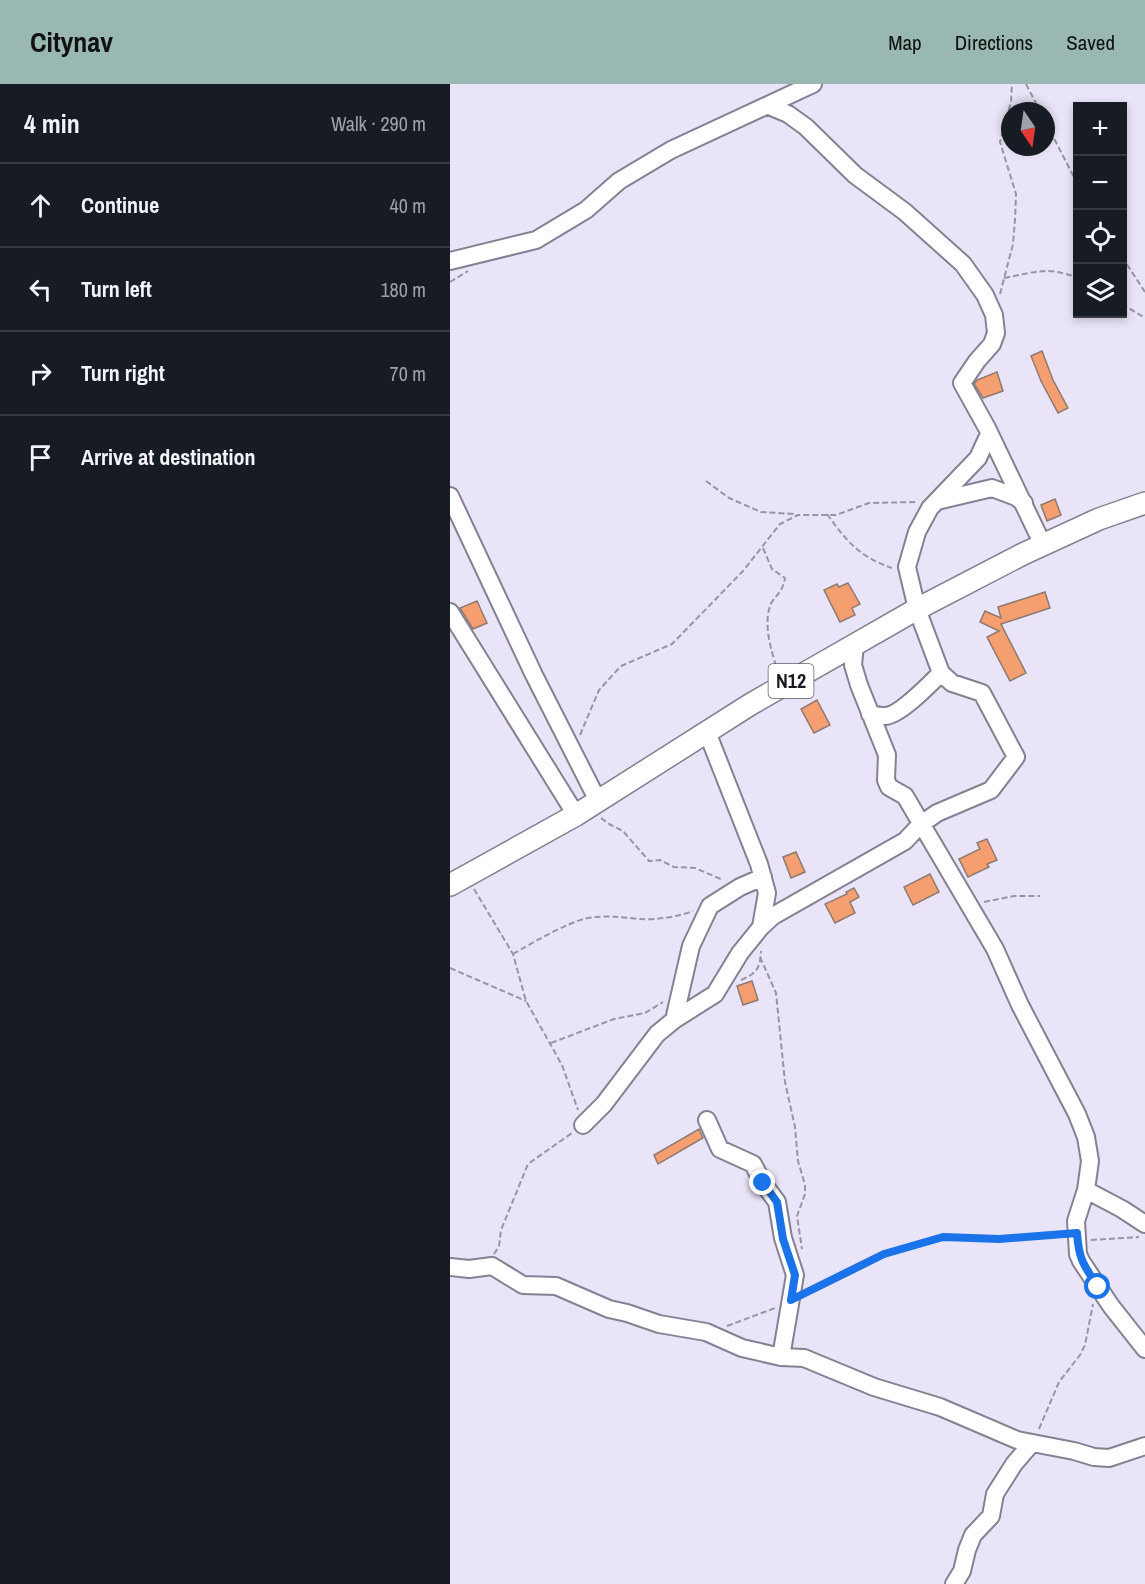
<!DOCTYPE html>
<meta charset="utf-8">
<style>
:root{--surface:#171b24;--page:#242831;--text:#f1f3f6;--muted:#9ea1a6;--line:#363941;--accent:#99b8b2}
body{margin:0;font-family:"Archivo Narrow",sans-serif;background:var(--page);color:var(--text)}
.controls{position:absolute;right:18px;top:18px;display:grid;overflow:hidden;border-radius:0px;box-shadow:0 3px 9px #0003}
.controls button{width:54px;height:54px;display:grid;place-items:center;padding:0;border:0;border-bottom:2px solid var(--line);background:var(--surface);color:var(--text);font:30px sans-serif}
.compass{position:absolute;left:551px;top:18px;width:54px;height:54px;border-radius:50%;background:var(--surface);box-shadow:0 3px 9px #0003;rotate:167deg}
.stop{position:absolute;width:18px;height:18px;margin:-14px;border:4px solid #1a73e8;border-radius:50%;background:#fff}
.stop.end{background:#1a73e8;border-color:#fff;box-shadow:0 2px 6px #0008}
.list{margin:0;padding:0;list-style:none}
h2{display:flex;justify-content:space-between;align-items:center;height:78px;margin:0;padding:0 24px;font-size:26px}
h2 small{font-size:20px;font-weight:400;color:var(--muted)}
.list li{display:grid;grid-template-columns:39px 1fr auto;gap:18px;align-items:center;box-sizing:border-box;height:84px;padding:0 24px;border-top:2px solid var(--line)}
.list b{display:block;font-size:22px;white-space:nowrap}
.list em{font-size:20px;font-style:normal;color:var(--muted)}
.icon{flex:none;width:33px;height:33px;fill:none;stroke:currentColor;stroke-width:2;stroke-linecap:round;stroke-linejoin:round}
.map{position:relative;flex:none;width:695px;height:1500px;overflow:hidden}
header{display:flex;align-items:center;gap:36px;box-sizing:border-box;height:84px;padding:0 30px;background:var(--accent);color:#111}
header strong{font-size:28px}
nav{display:flex;gap:33px;margin-inline-start:auto;font-size:21px}
main{display:flex}
aside{flex:1;background:var(--surface)}
.map>svg:first-child{display:block}
.building{fill:#f59e70;stroke:#8d7a70;stroke-width:1.5}
.lines{fill:none;stroke-linecap:round;stroke-linejoin:round}
.minor-casing{stroke:#858092;stroke-width:20}
.major-casing{stroke:#858092;stroke-width:24}
.path{stroke:#9994a3;stroke-width:2;stroke-dasharray:6 3;stroke-linecap:butt}
.minor{stroke:#fff;stroke-width:16}
.major{stroke:#fff;stroke-width:21}
.route{stroke:#1a73e8;stroke-width:8}
.labels{text-anchor:middle;stroke-width:5;stroke-linejoin:round;paint-order:stroke}
.shield{fill:#fff;stroke:#605f64;stroke-width:1.5}
.shield-label{font-size:20px;font-weight:bold;fill:#1c1a21}
</style>
<header>
<strong>Citynav</strong>
<nav><a>Map</a><a>Directions</a><a>Saved</a></nav>
</header>
<main>
<aside>
<h2>4 min<small>Walk · 290 m</small></h2>
<ul class="list">
<li><svg class="icon" aria-label="ahead" viewBox="0 0 24 24"><path d="M12 20V5M6 11l6-6 6 6"/></svg><div><b>Continue</b></div><em>40 m</em></li>
<li><svg class="icon" aria-label="left" viewBox="0 0 24 24"><path d="M17 20v-9H6M10 6l-5 5 5 5"/></svg><div><b>Turn left</b></div><em>180 m</em></li>
<li><svg class="icon" aria-label="right" viewBox="0 0 24 24"><path d="M7 20v-9h11M14 6l5 5-5 5"/></svg><div><b>Turn right</b></div><em>70 m</em></li>
<li><svg class="icon" aria-label="arrive" viewBox="0 0 24 24"><path d="M6 21V4h12l-3 4 3 4H6"/></svg><div><b>Arrive at destination</b></div></li>
</ul>
</aside>
<div class="map">
<svg width="695" height="1500" viewBox="0 0 695 1500">
<rect width="100%" height="100%" fill="#eae4f8"/>
<path class="building" d="M 592,267 L 603,296 L 618,324 L 608,329 L 591,297 L 581,272 Z
M 547,288 L 553,307 L 533,314 L 524,300 L 527,296 Z
M 605,415 L 611,431 L 597,437 L 591,421 Z
M 398,499 L 410,520 L 402,524 L 405,531 L 390,538 L 374,506 L 387,500 L 389,503 Z
M 595,508 L 600,524 L 551,540 L 576,589 L 560,597 L 537,553 L 549,547 L 530,538 L 535,527 L 551,534 L 548,523 Z
M 27,517 L 37,539 L 23,545 L 10,524 Z
M 367,616 L 380,641 L 364,649 L 351,625 Z
M 537,755 L 547,776 L 537,780 L 539,783 L 518,793 L 509,775 L 530,765 L 527,759 Z
M 346,768 L 355,788 L 341,794 L 333,773 Z
M 480,790 L 489,808 L 463,821 L 454,803 Z
M 404,804 L 409,813 L 400,818 L 405,829 L 385,839 L 375,820 L 397,810 L 396,808 Z
M 302,897 L 308,916 L 293,921 L 287,902 Z
M 249,1045 L 253,1054 L 208,1080 L 204,1071 Z"/>
<g class="lines">
<defs>
<path id="minor" d="M 319,22 L 338,30 L 356,43 L 405,91 L 455,128 L 513,180 L 535,211 L 544,231 L 546,249 L 542,260 L 527,277 L 512,299 L 537,344 L 593,461
M 0,177 L 86,156 L 136,126 L 169,97 L 221,66 L 363,0
M 0,412 L 84,591 L 148,717
M 487,417 L 542,404 L 566,413 L 574,419
M 0,528 L 126,731
M 405,561 L 403,581 L 409,601 L 437,671 L 436,696 L 439,703 L 455,712 L 545,865 L 570,921 L 627,1030 L 636,1053 L 640,1077 L 636,1106 L 626,1137 L 628,1170 L 631,1177 L 661,1222 L 695,1265
M 420,630 C 425,631 430,632 435,632 C 449,632 481,599 491,589
M 311,843 L 323,832 L 455,757 L 470,741 L 487,729 L 541,706 L 566,673 L 532,609 L 502,599 L 491,589 L 467,525 L 457,483 L 467,448 L 480,424 L 528,374 L 539,350
M 224,936 L 265,910 L 290,869 L 311,843 L 317,809 L 309,780 L 257,648
M 257,1036 L 270,1065 L 303,1080 L 313,1099 L 327,1118 L 333,1154 L 345,1191 L 331,1273
M 133,1041 L 154,1020 L 207,950 L 224,936 L 241,862 L 260,822 L 290,803 L 313,793
M 636,1106 L 672,1125 L 695,1140
M 0,1183 L 19,1185 L 42,1182 L 73,1201 L 106,1202 L 159,1225 L 177,1229 L 209,1240 L 256,1248 L 292,1264 L 331,1273 L 354,1274 L 424,1303 L 490,1323 L 567,1356 L 624,1367 L 644,1373 L 659,1374 L 695,1362
M 504,1500 L 512,1487 L 517,1466 L 523,1451 L 541,1432 L 545,1410 L 564,1380 L 582,1359"/>
<path id="major" d="M 0,801 L 126,731 L 301,620 L 467,525 L 573,470 L 649,435 L 695,419"/>
</defs>
<use href="#minor" class="minor-casing"/>
<use href="#major" class="major-casing"/>
<path class="path" d="M 576,0 L 590,27
M 596,39 L 628,101
M 672,173 L 695,208
M 554,194 C 586,188 597,182 628,194
M 0,198 L 18,187
M 550,210 L 563,160 L 565,136 L 566,110 L 550,58 L 561,18 L 562,0
M 672,220 L 695,234
M 256,397 L 279,414 L 311,428 L 345,430
M 377,430 C 397,458 410,473 442,484
M 313,464 L 322,485 L 335,494 C 332,511 324,511 320,522 C 313,542 322,569 328,588
M 130,651 L 149,606 L 171,582 L 222,560 L 293,487 L 330,440 L 348,431 L 386,431 L 419,419 L 468,418
M 151,734 L 159,740 L 173,747 L 199,777 L 210,776 L 224,783 L 245,784 L 273,796
M 24,805 L 63,870 L 76,917 L 112,981 L 128,1026
M 534,818 L 564,812 L 590,812
M 63,870 C 82,859 118,838 138,834 C 156,831 171,833 189,835 C 206,836 227,833 243,827
M 310,873 L 326,909 L 335,998 L 345,1043 L 348,1077 L 355,1101 L 355,1110 L 347,1132 L 352,1165
M 0,884 L 76,917
M 291,896 C 307,889 310,885 311,867
M 101,959 L 164,935 L 195,929 L 213,918
M 641,1156 L 689,1153
M 44,1170 L 49,1162 L 51,1146 L 78,1080 L 122,1049
M 355,1210 L 434,1170 L 493,1153 L 548,1155 L 613,1150
M 277,1242 L 325,1224
M 589,1345 L 609,1298 L 630,1271 L 635,1261 L 643,1220"/>
<use href="#minor" class="minor"/>
<use href="#major" class="major"/>
</g>
<g class="lines">
<path class="route" d="M 313,1099 L 327,1118 L 333,1155 L 345,1191 L 341,1216 L 434,1170 L 493,1153 L 549,1155 L 627,1149 C 629,1177 634,1181 648,1203"/>
</g>
<g class="labels">
<rect class="shield" x="318.5" y="580" width="45" height="34" rx="4.5"/>
<g class="shield-label">
<text x="341" y="604">N12</text>
</g>
</g>
</svg>
<div class="controls">
<button>+</button>
<button>−</button>
<button><svg class="icon" aria-label="locate" viewBox="0 0 24 24"><circle cx="12" cy="12" r="6"/><path d="M12 2v4M12 18v4M2 12h4M18 12h4"/></svg></button>
<button><svg class="icon" aria-label="layers" viewBox="0 0 24 24"><path d="M12 4l9 5-9 5-9-5zM3 14l9 5 9-5"/></svg></button>
</div>
<svg class="compass" viewBox="-18 -18 36 36"><path d="M0-13l5 13h-10z" fill="#e53935"/><path d="M0 13l5-13h-10z" fill="#9ea1a6"/></svg>
<div class="stop" style="left:648px;top:1203px"></div>
<div class="stop end" style="left:313px;top:1099px"></div>
</div>
</main>
